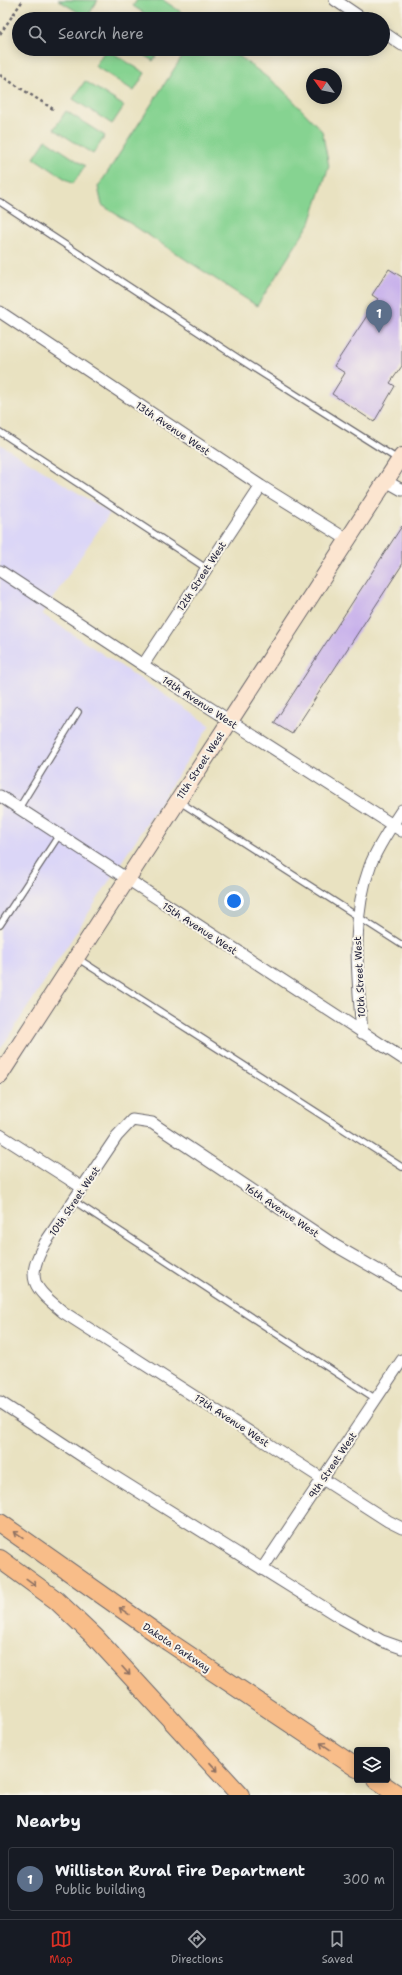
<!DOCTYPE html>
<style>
:root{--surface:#171b24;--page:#242831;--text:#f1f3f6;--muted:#9ea1a6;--line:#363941;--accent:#d93025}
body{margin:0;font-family:"Shantell Sans",sans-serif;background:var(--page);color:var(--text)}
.controls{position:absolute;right:12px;bottom:12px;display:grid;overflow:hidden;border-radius:4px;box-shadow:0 2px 10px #0003}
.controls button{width:36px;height:36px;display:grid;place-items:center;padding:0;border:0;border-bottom:1px solid var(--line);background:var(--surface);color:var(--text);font:20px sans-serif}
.compass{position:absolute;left:306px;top:68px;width:36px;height:36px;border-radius:50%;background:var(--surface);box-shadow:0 2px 10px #0003;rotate:303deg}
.you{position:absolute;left:234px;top:901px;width:14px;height:14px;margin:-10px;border:3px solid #fff;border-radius:50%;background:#1a73e8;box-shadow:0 0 0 6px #1a73e833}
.badge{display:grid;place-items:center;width:26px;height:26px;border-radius:50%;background:var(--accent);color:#fff;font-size:13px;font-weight:700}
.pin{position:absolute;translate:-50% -33px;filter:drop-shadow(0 1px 2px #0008)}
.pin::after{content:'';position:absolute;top:21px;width:14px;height:12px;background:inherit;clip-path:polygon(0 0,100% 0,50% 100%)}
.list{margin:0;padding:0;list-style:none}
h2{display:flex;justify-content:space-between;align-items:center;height:52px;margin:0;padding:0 16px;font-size:17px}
h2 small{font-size:13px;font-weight:400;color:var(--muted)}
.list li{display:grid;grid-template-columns:26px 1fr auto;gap:12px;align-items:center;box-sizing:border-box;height:64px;margin:0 8px 8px;padding:0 8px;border:1px solid var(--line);border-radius:4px}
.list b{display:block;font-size:15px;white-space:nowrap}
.list p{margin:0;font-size:13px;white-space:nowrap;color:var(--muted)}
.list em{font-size:13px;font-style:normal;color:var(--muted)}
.icon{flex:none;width:22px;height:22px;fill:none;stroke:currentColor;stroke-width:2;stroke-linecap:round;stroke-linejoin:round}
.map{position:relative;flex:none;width:402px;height:1795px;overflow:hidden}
.search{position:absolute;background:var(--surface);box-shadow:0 2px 10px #0003;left:12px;right:12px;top:12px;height:44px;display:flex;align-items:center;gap:10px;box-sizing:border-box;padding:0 14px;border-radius:22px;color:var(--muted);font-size:15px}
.sheet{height:124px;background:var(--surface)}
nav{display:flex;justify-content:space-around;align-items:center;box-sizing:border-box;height:56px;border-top:1px solid var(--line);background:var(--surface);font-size:11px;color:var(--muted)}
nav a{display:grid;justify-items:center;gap:2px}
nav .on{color:var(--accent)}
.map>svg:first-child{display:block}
.built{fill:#dbd6f7}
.green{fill:#86d391;stroke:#547a66}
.building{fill:#c8b1eb}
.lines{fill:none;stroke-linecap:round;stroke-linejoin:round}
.service-casing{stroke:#68656a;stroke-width:8}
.minor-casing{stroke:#68656a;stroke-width:13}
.secondary-casing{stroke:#68656a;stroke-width:18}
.trunk-casing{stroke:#68656a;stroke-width:20}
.path{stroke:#68656a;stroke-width:2.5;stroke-dasharray:3 3;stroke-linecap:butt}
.service{stroke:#fff;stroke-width:5.5}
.minor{stroke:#fff;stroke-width:11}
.secondary{stroke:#fce5d0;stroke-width:16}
.trunk{stroke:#f8bd89;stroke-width:18}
.oneway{stroke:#8d7062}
.labels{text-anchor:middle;stroke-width:4;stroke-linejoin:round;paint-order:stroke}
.street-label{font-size:10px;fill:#22223b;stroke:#f7f3e8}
</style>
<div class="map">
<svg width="402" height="1795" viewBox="0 0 402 1795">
<rect width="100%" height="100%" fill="#f7f3e8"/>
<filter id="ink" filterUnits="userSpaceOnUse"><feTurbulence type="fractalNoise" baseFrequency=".025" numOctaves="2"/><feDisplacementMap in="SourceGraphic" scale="8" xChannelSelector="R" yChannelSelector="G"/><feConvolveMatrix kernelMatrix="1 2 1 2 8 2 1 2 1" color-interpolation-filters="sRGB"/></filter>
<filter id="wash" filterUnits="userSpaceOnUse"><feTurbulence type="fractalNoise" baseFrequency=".012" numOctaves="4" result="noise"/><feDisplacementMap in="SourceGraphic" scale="16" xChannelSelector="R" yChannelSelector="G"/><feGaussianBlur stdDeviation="0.9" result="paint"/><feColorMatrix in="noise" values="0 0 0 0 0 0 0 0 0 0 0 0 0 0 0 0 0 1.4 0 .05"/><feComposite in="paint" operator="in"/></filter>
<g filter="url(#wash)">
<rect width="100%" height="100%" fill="#e9e2c1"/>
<path class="built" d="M 0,444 L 110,513 L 42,614 L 210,725 L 0,1050 Z"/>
<path class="green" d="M 58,0 L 98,0 L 88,16 L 86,17 Z
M 137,0 L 163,0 L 184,14 L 180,19 L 153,19 L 133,6 Z
M 106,49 L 145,73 L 134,91 L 95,66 Z
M 134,49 L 161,49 L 153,61 Z
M 187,49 L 230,49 L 281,88 L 322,131 L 329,166 L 310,223 L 257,306 L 102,205 L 98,187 Z
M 85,81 L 124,106 L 112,124 L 73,99 Z
M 66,111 L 105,136 L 93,154 L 54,129 Z
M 46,140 L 85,166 L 73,184 L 34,158 Z"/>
<g id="blocks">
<path class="building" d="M 389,269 L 402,277 L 402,366 L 390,383 L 395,386 L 374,422 L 332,394 L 345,373 L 334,366 L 378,299 L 372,295 Z
M 402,526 L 402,565 L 292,734 L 274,723 Z"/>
</g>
</g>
<g filter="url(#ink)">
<use href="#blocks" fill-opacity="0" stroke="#68656a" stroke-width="1"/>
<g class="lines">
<defs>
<path id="service" d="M 0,202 L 241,360 L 399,460
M 0,432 L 206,568
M 180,802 L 402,945
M 19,808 L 78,712
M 0,925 L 59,835
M 77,958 L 402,1167
M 74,1201 L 376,1399"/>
<path id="minor" d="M 335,0 L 363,19
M 383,32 L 402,45
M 0,312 L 261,486 L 348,540
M 386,481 L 402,490
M 0,571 L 143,665 L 402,831
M 143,665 L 261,486
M 0,796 L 402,1058
M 362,1033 C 358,977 350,920 370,866 C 377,847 391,827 402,810
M 0,1135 L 83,1188
M 402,1284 L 336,1246 L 152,1123 L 132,1120 L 117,1136 L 45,1243 C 25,1280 33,1287 63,1312 L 388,1521 L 402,1528
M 0,1402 L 88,1460 L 341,1618 L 382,1641 L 402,1648
M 262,1569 L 402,1360"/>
<path id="secondary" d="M 0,1075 L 402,456"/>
<path id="trunk" d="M 0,1523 L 169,1642 L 357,1768
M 0,1559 L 56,1600 L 95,1637 L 240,1795
M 376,1780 L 398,1795"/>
</defs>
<use href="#service" class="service-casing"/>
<use href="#minor" class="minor-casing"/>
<use href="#secondary" class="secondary-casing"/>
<use href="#trunk" class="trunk-casing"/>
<path class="path" d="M 0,34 L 23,0
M 0,75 L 53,109"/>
<use href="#service" class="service"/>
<use href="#minor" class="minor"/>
<use href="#secondary" class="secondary"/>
<use href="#trunk" class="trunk"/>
</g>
<defs><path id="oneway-shaft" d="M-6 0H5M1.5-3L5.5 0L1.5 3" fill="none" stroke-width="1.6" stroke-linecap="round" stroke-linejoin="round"/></defs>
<g class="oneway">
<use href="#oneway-shaft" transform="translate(18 1535) rotate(-145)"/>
<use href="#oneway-shaft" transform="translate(31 1582) rotate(36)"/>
<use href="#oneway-shaft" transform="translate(124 1611) rotate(-145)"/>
<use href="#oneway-shaft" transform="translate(126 1671) rotate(48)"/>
<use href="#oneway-shaft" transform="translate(325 1746) rotate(-146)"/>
<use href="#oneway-shaft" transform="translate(214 1767) rotate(47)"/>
</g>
</g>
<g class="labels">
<g class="street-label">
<text transform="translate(173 428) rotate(34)" y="4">13th Avenue West</text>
<text transform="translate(201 576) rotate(-57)" y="4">12th Street West</text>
<text transform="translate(200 702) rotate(33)" y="4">14th Avenue West</text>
<text transform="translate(200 765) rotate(-57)" y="4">11th Street West</text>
<text transform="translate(200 928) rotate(33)" y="4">15th Avenue West</text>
<text transform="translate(359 977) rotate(-93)" y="4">10th Street West</text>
<text transform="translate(74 1201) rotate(-56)" y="4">10th Street West</text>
<text transform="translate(282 1210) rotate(34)" y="4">16th Avenue West</text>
<text transform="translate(232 1420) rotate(33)" y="4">17th Avenue West</text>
<text transform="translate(332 1465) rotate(-56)" y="4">9th Street West</text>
<text transform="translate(177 1647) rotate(34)" y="4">Dakota Parkway</text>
</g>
</g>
</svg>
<div class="controls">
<button><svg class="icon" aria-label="layers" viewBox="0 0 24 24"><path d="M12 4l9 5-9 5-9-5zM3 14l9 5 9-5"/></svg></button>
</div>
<svg class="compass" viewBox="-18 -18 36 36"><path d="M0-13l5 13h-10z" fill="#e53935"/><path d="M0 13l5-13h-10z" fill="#9ea1a6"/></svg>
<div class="you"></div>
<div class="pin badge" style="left:379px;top:333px;background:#5c6f8a">1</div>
<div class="search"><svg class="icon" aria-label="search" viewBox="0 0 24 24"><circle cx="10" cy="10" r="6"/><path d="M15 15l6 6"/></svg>Search here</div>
</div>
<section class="sheet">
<h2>Nearby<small></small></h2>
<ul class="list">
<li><span class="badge" style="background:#5c6f8a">1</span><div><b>Williston Rural Fire Department</b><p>Public building</p></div><em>300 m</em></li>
</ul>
</section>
<nav>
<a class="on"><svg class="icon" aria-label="map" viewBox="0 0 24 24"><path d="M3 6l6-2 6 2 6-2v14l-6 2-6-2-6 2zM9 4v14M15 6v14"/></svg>Map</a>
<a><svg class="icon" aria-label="directions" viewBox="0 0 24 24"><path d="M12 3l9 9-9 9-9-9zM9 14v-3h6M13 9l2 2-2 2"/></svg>Directions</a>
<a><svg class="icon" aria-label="saved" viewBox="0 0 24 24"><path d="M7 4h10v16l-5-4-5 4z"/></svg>Saved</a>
</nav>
